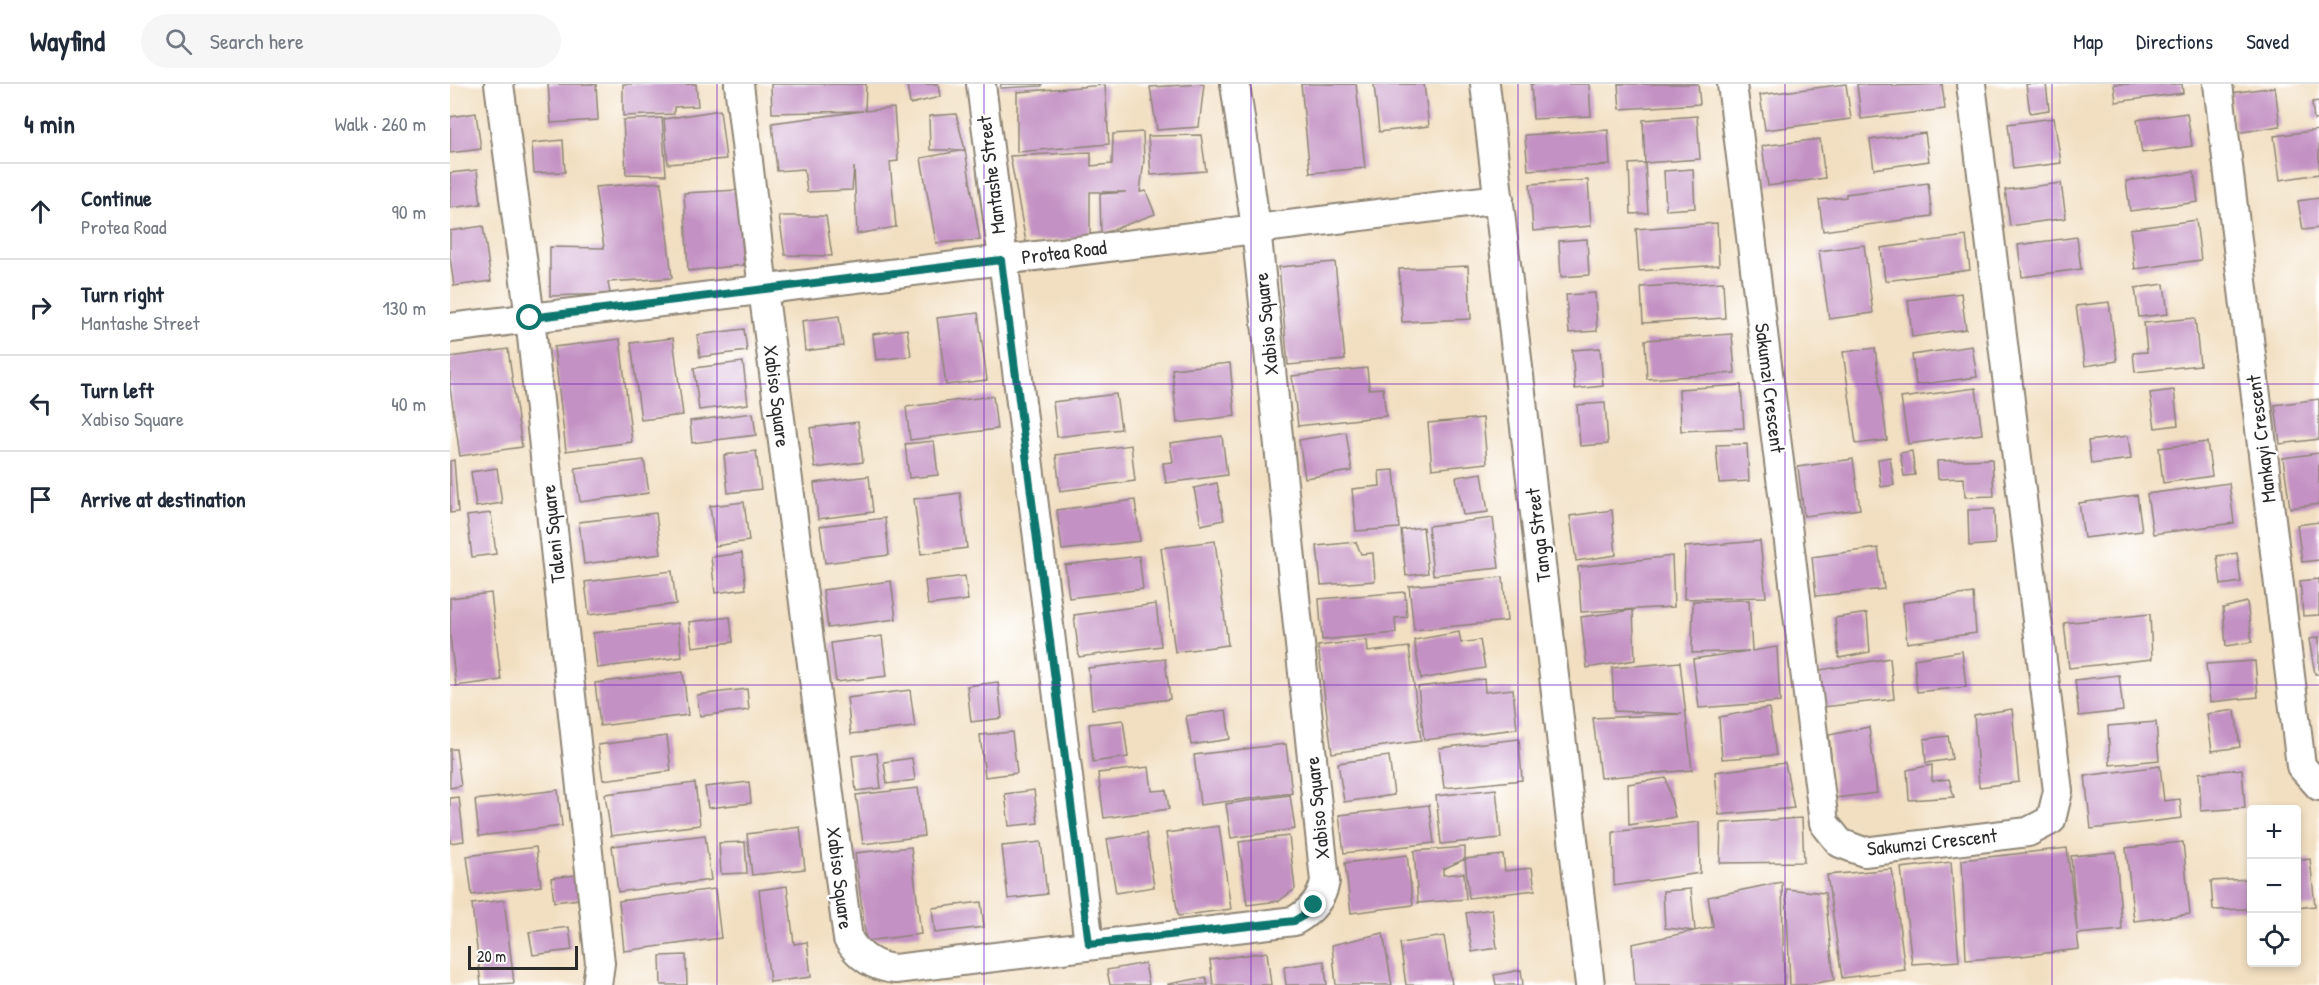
<!DOCTYPE html>
<meta charset="utf-8">
<style>
:root{--surface:#fff;--page:#f6f6f7;--text:#1f2937;--muted:#747a83;--line:#e0e1e3}
body{margin:0;font-family:"Patrick Hand",sans-serif;background:var(--page);color:var(--text)}
.controls{position:absolute;right:18px;bottom:18px;display:grid;overflow:hidden;border-radius:6px;box-shadow:0 3px 9px #0003}
.controls button{width:54px;height:54px;display:grid;place-items:center;padding:0;border:0;border-bottom:2px solid var(--line);background:var(--surface);color:var(--text);font:30px sans-serif}
.scale{position:absolute;left:18px;bottom:15px;width:110px;box-sizing:border-box;padding-left:6px;border:3px solid #2b2b2b;border-top:0;font-size:16px;line-height:21px;white-space:nowrap;color:#2b2b2b;-webkit-text-stroke:4px #fff;paint-order:stroke}
.stop{position:absolute;width:18px;height:18px;margin:-14px;border:4px solid #0f766e;border-radius:50%;background:#fff}
.stop.end{background:#0f766e;border-color:#fff;box-shadow:0 2px 6px #0008}
.list{margin:0;padding:0;list-style:none}
h2{display:flex;justify-content:space-between;align-items:center;height:78px;margin:0;padding:0 24px;font-size:26px}
h2 small{font-size:20px;font-weight:400;color:var(--muted)}
.list li{display:grid;grid-template-columns:39px 1fr auto;gap:18px;align-items:center;box-sizing:border-box;height:96px;padding:0 24px;border-top:2px solid var(--line)}
.list b{display:block;font-size:22px;white-space:nowrap}
.list p{margin:0;font-size:20px;white-space:nowrap;color:var(--muted)}
.list em{font-size:20px;font-style:normal;color:var(--muted)}
.icon{flex:none;width:33px;height:33px;fill:none;stroke:currentColor;stroke-width:2;stroke-linecap:round;stroke-linejoin:round}
.map{position:relative;flex:none;width:1869px;height:901px;overflow:hidden}
header{display:flex;align-items:center;gap:36px;box-sizing:border-box;height:84px;padding:0 30px;background:var(--surface);border-bottom:2px solid var(--line)}
header strong{font-size:28px}
nav{display:flex;gap:33px;margin-inline-start:auto;font-size:21px}
.search{width:420px;height:54px;background:var(--page);display:flex;align-items:center;gap:15px;box-sizing:border-box;padding:0 21px;border-radius:33px;color:var(--muted);font-size:22px}
main{display:flex}
aside{flex:1;background:var(--surface)}
.map>svg:first-child{display:block}
.building{fill:#c391c3}
.lines{fill:none;stroke-linecap:round;stroke-linejoin:round}
.street-casing{stroke:#8e8576;stroke-width:32}
.street{stroke:#fff;stroke-width:28}
.route{stroke:#0f766e;stroke-width:8}
.grid{fill:none;stroke:#7b2cbf;stroke-width:1.5;stroke-opacity:0.55}
.labels{text-anchor:middle;stroke-width:5;stroke-linejoin:round;paint-order:stroke}
.street-label{font-size:20px;fill:#2b2b2b;stroke:#fff}
</style>
<header>
<strong>Wayfind</strong>
<div class="search"><svg class="icon" aria-label="search" viewBox="0 0 24 24"><circle cx="10" cy="10" r="6"/><path d="M15 15l6 6"/></svg>Search here</div>
<nav><a>Map</a><a>Directions</a><a>Saved</a></nav>
</header>
<main>
<aside>
<h2>4 min<small>Walk · 260 m</small></h2>
<ul class="list">
<li><svg class="icon" aria-label="ahead" viewBox="0 0 24 24"><path d="M12 20V5M6 11l6-6 6 6"/></svg><div><b>Continue</b><p>Protea Road</p></div><em>90 m</em></li>
<li><svg class="icon" aria-label="right" viewBox="0 0 24 24"><path d="M7 20v-9h11M14 6l5 5-5 5"/></svg><div><b>Turn right</b><p>Mantashe Street</p></div><em>130 m</em></li>
<li><svg class="icon" aria-label="left" viewBox="0 0 24 24"><path d="M17 20v-9H6M10 6l-5 5 5 5"/></svg><div><b>Turn left</b><p>Xabiso Square</p></div><em>40 m</em></li>
<li><svg class="icon" aria-label="arrive" viewBox="0 0 24 24"><path d="M6 21V4h12l-3 4 3 4H6"/></svg><div><b>Arrive at destination</b></div></li>
</ul>
</aside>
<div class="map">
<svg width="1869" height="901" viewBox="0 0 1869 901">
<rect width="100%" height="100%" fill="#fff"/>
<filter id="ink" filterUnits="userSpaceOnUse"><feTurbulence type="fractalNoise" baseFrequency=".0167" numOctaves="2"/><feDisplacementMap in="SourceGraphic" scale="12" xChannelSelector="R" yChannelSelector="G"/><feConvolveMatrix kernelMatrix="1 2 1 2 8 2 1 2 1" color-interpolation-filters="sRGB"/></filter>
<filter id="wash" filterUnits="userSpaceOnUse"><feTurbulence type="fractalNoise" baseFrequency=".008" numOctaves="4" result="noise"/><feDisplacementMap in="SourceGraphic" scale="24" xChannelSelector="R" yChannelSelector="G"/><feGaussianBlur stdDeviation="1.35" result="paint"/><feColorMatrix in="noise" values="0 0 0 0 0 0 0 0 0 0 0 0 0 0 0 0 0 1.4 0 .05"/><feComposite in="paint" operator="in"/></filter>
<g filter="url(#wash)">
<rect width="100%" height="100%" fill="#f2dfc1"/>
<g id="blocks">
<path class="building" d="M 98,0 L 146,0 L 148,36 L 101,39 Z
M 173,0 L 246,0 L 248,22 L 224,23 L 224,30 L 173,32 Z
M 321,0 L 416,0 L 415,27 L 444,24 L 448,77 L 440,78 L 446,143 L 407,150 L 404,83 L 402,106 L 357,108 L 354,85 L 327,87 L 322,39 L 413,27 L 322,29 Z
M 457,0 L 488,0 L 490,13 L 460,20 Z
M 551,0 L 592,0 L 592,2 L 550,4 Z
M 754,0 L 749,43 L 707,46 L 700,3 Z
M 851,0 L 906,0 L 915,84 L 860,89 Z
M 924,0 L 974,0 L 979,42 L 929,48 Z
M 1081,0 L 1139,0 L 1141,32 L 1083,35 Z
M 1168,0 L 1248,0 L 1250,20 L 1170,25 Z
M 1396,0 L 1401,35 L 1315,46 L 1310,11 Z
M 1407,0 L 1442,0 L 1442,2 L 1492,0 L 1495,25 L 1411,35 Z
M 1576,0 L 1596,0 L 1599,26 L 1580,29 Z
M 1664,0 L 1732,0 L 1733,9 L 1666,18 Z
M 655,1 L 659,60 L 567,68 L 567,8 Z
M 1825,3 L 1830,42 L 1786,49 L 1781,9 Z
M 1869,17 L 1869,35 L 1864,36 L 1862,18 Z
M 270,26 L 276,75 L 218,80 L 214,35 Z
M 26,29 L 31,65 L 0,69 L 0,33 Z
M 1737,29 L 1742,62 L 1692,69 L 1687,36 Z
M 506,30 L 515,66 L 480,66 L 479,32 Z
M 1247,32 L 1250,75 L 1195,79 L 1193,36 Z
M 212,34 L 216,91 L 176,90 L 173,36 Z
M 1604,34 L 1611,79 L 1563,85 L 1558,40 Z
M 1158,46 L 1160,81 L 1078,86 L 1075,51 Z
M 1869,46 L 1869,90 L 1830,96 L 1824,52 Z
M 693,48 L 694,76 L 690,108 L 696,107 L 705,130 L 651,150 L 650,110 L 676,108 L 640,108 L 640,154 L 576,158 L 560,72 L 641,68 L 641,82 L 662,80 L 663,50 Z
M 1475,49 L 1479,77 L 1424,85 L 1420,56 Z
M 751,51 L 756,87 L 701,91 L 698,52 Z
M 1370,55 L 1375,94 L 1318,102 L 1312,62 Z
M 113,56 L 115,88 L 84,89 L 82,59 Z
M 515,66 L 530,156 L 486,159 L 471,74 Z
M 1195,79 L 1198,129 L 1181,130 L 1179,80 Z
M 1243,85 L 1245,124 L 1216,126 L 1214,87 Z
M 27,86 L 31,120 L 0,124 L 0,89 Z
M 1744,88 L 1748,118 L 1680,127 L 1676,97 Z
M 1138,96 L 1141,142 L 1083,147 L 1080,100 Z
M 211,98 L 222,194 L 158,198 L 160,210 L 100,212 L 100,163 L 154,164 L 145,103 Z
M 1478,99 L 1482,132 L 1373,147 L 1369,116 L 1396,113 L 1396,110 Z
M 1611,99 L 1616,134 L 1560,142 L 1555,106 Z
M 288,106 L 294,181 L 238,187 L 234,109 Z
M 1869,114 L 1869,144 L 1853,146 L 1848,117 Z
M 329,132 L 376,132 L 382,172 L 335,171 Z
M 1746,136 L 1751,176 L 1685,185 L 1680,145 Z
M 1267,139 L 1269,181 L 1189,187 L 1186,145 Z
M 33,142 L 41,197 L 4,202 L 0,173 L 0,147 Z
M 1516,152 L 1520,186 L 1435,197 L 1431,164 Z
M 1627,153 L 1631,185 L 1572,193 L 1568,161 Z
M 1137,155 L 1139,191 L 1111,193 L 1109,157 Z
M 1414,161 L 1423,229 L 1379,235 L 1369,167 Z
M 885,178 L 895,276 L 838,281 L 829,183 Z
M 1018,182 L 1021,235 L 952,238 L 949,185 Z
M 1273,198 L 1275,234 L 1193,239 L 1191,203 Z
M 1714,200 L 1718,230 L 1689,233 L 1685,204 Z
M 1145,209 L 1147,247 L 1119,249 L 1116,211 Z
M 1511,209 L 1516,245 L 1462,253 L 1458,216 Z
M 1659,218 L 1667,277 L 1635,282 L 1626,222 Z
M 528,229 L 537,296 L 496,301 L 487,234 Z
M 389,232 L 393,262 L 355,267 L 352,237 Z
M 1745,234 L 1750,281 L 1685,288 L 1683,269 L 1697,268 L 1694,239 Z
M 294,245 L 297,267 L 250,273 L 247,251 Z
M 457,245 L 461,272 L 426,276 L 423,250 Z
M 1282,250 L 1285,289 L 1197,295 L 1195,256 Z
M 223,254 L 233,331 L 191,336 L 181,259 Z
M 170,255 L 182,358 L 116,367 L 104,263 Z
M 1522,262 L 1527,293 L 1466,301 L 1462,271 Z
M 1150,264 L 1153,302 L 1125,305 L 1122,266 Z
M 1425,264 L 1437,356 L 1406,360 L 1393,268 Z
M 58,265 L 72,363 L 10,372 L 0,303 L 0,273 Z
M 293,278 L 298,320 L 249,326 L 244,284 Z
M 780,279 L 785,332 L 727,339 L 722,285 Z
M 917,284 L 919,305 L 933,304 L 936,332 L 848,342 L 842,292 Z
M 1291,301 L 1294,344 L 1231,347 L 1229,305 Z
M 1526,304 L 1532,350 L 1458,360 L 1451,314 Z
M 1724,306 L 1728,341 L 1705,344 L 1700,309 Z
M 666,310 L 671,345 L 607,353 L 603,318 Z
M 543,312 L 547,345 L 460,356 L 456,323 Z
M 1869,315 L 1869,355 L 1830,360 L 1825,321 Z
M 1155,319 L 1158,360 L 1130,362 L 1127,321 Z
M 303,329 L 306,351 L 242,359 L 240,337 Z
M 1033,334 L 1037,379 L 982,385 L 978,339 Z
M 408,338 L 413,378 L 365,384 L 360,344 Z
M 896,348 L 902,387 L 855,394 L 849,356 Z
M 772,352 L 777,391 L 716,399 L 713,379 L 723,378 L 720,359 Z
M 1678,352 L 1681,375 L 1641,380 L 1638,357 Z
M 484,357 L 488,391 L 459,394 L 455,360 Z
M 1757,358 L 1762,392 L 1713,399 L 1709,364 Z
M 1297,360 L 1299,397 L 1269,399 L 1266,361 Z
M 681,361 L 685,397 L 610,407 L 606,371 Z
M 306,367 L 311,405 L 278,409 L 274,371 Z
M 1462,367 L 1465,391 L 1454,392 L 1450,369 Z
M 1869,369 L 1869,420 L 1840,424 L 1833,374 Z
M 1440,373 L 1444,401 L 1431,403 L 1428,375 Z
M 1403,375 L 1410,425 L 1354,432 L 1348,383 Z
M 1542,375 L 1544,412 L 1515,413 L 1514,394 L 1488,395 L 1487,377 Z
M 4,376 L 8,428 L 0,429 L 0,377 Z
M 194,376 L 199,409 L 130,418 L 125,384 Z
M 47,384 L 52,419 L 26,423 L 21,388 Z
M 944,386 L 949,444 L 906,447 L 902,405 L 930,402 L 929,387 Z
M 1032,389 L 1038,428 L 1013,431 L 1006,393 Z
M 419,392 L 423,428 L 368,435 L 364,399 Z
M 767,399 L 774,436 L 751,441 L 744,404 Z
M 1779,399 L 1784,439 L 1703,450 L 1697,410 Z
M 510,409 L 517,464 L 471,470 L 464,415 Z
M 1687,411 L 1692,447 L 1634,454 L 1629,419 Z
M 685,416 L 690,457 L 612,466 L 607,426 Z
M 294,418 L 299,457 L 265,462 L 260,422 Z
M 1544,425 L 1545,460 L 1519,462 L 1518,426 Z
M 1162,426 L 1166,471 L 1126,477 L 1120,432 Z
M 41,429 L 46,470 L 22,473 L 17,432 Z
M 206,429 L 211,470 L 134,480 L 129,438 Z
M 435,434 L 439,471 L 375,479 L 370,442 Z
M 1043,434 L 1049,484 L 983,491 L 978,442 Z
M 1869,438 L 1869,476 L 1852,478 L 1847,441 Z
M 973,443 L 978,489 L 956,492 L 951,446 Z
M 765,457 L 778,561 L 725,568 L 711,464 Z
M 1310,457 L 1316,513 L 1234,515 L 1235,463 Z
M 906,458 L 911,470 L 923,469 L 925,497 L 871,501 L 867,462 Z
M 1428,464 L 1434,505 L 1366,512 L 1362,473 Z
M 292,469 L 296,505 L 265,509 L 261,473 Z
M 1787,469 L 1791,498 L 1771,501 L 1767,472 Z
M 689,472 L 693,505 L 619,514 L 615,481 Z
M 1222,472 L 1224,523 L 1131,528 L 1128,483 Z
M 222,487 L 226,520 L 139,531 L 135,498 Z
M 515,492 L 518,516 L 478,521 L 475,497 Z
M 1053,493 L 1057,537 L 964,546 L 959,502 Z
M 1869,495 L 1869,531 L 1853,532 L 1850,497 Z
M 441,497 L 446,535 L 378,544 L 373,506 Z
M 955,508 L 957,533 L 945,534 L 946,549 L 872,556 L 869,515 Z
M 41,509 L 51,596 L 6,602 L 0,553 L 0,514 Z
M 1523,509 L 1526,549 L 1457,559 L 1453,519 Z
M 1299,516 L 1302,567 L 1327,563 L 1330,618 L 1249,624 L 1243,575 L 1299,567 L 1242,569 L 1243,517 Z
M 1797,518 L 1802,558 L 1776,562 L 1773,524 Z
M 706,520 L 711,562 L 629,573 L 624,531 Z
M 1183,526 L 1185,576 L 1137,584 L 1131,533 Z
M 1417,529 L 1420,568 L 1389,574 L 1385,534 Z
M 1700,530 L 1702,575 L 1619,584 L 1614,539 Z
M 280,533 L 283,558 L 242,563 L 239,538 Z
M 228,539 L 232,573 L 147,584 L 143,549 Z
M 1009,548 L 1011,559 L 1030,556 L 1035,584 L 971,595 L 964,556 Z
M 432,552 L 437,592 L 386,598 L 381,559 Z
M 1869,553 L 1869,590 L 1865,590 L 1859,555 Z
M 917,556 L 918,568 L 959,563 L 971,657 L 882,669 L 868,562 Z
M 1512,567 L 1516,603 L 1467,608 L 1464,575 Z
M 1440,574 L 1444,615 L 1373,623 L 1370,586 Z
M 715,575 L 720,615 L 642,625 L 638,584 Z
M 1805,577 L 1808,613 L 1760,618 L 1756,580 Z
M 1230,578 L 1242,686 L 1150,694 L 1143,634 L 1232,630 L 1164,627 L 1162,584 Z
M 233,588 L 238,631 L 150,642 L 145,599 Z
M 1669,591 L 1673,627 L 1629,632 L 1625,596 Z
M 1034,595 L 1035,608 L 1063,605 L 1067,645 L 974,656 L 968,603 Z
M 548,598 L 552,634 L 521,638 L 517,602 Z
M 297,605 L 299,626 L 250,632 L 247,611 Z
M 460,606 L 465,643 L 401,650 L 397,614 Z
M 1319,624 L 1326,671 L 1272,675 L 1269,633 Z
M 1562,625 L 1569,698 L 1529,703 L 1524,631 Z
M 776,626 L 780,655 L 741,661 L 736,632 Z
M 1785,626 L 1790,663 L 1762,667 L 1757,630 Z
M 673,636 L 678,673 L 643,678 L 639,640 Z
M 1706,638 L 1709,676 L 1660,681 L 1658,642 Z
M 1419,643 L 1427,709 L 1385,714 L 1379,651 Z
M 562,648 L 567,689 L 535,693 L 530,651 Z
M 217,652 L 221,687 L 153,696 L 148,661 Z
M 1498,652 L 1502,675 L 1476,679 L 1474,655 Z
M 1069,655 L 1072,696 L 994,704 L 989,664 Z
M 836,660 L 842,709 L 750,721 L 744,671 Z
M 0,665 L 6,665 L 11,702 L 0,704 Z
M 427,669 L 431,704 L 406,707 L 402,672 Z
M 939,672 L 944,711 L 894,718 L 888,679 Z
M 462,674 L 465,696 L 437,700 L 434,678 Z
M 1335,679 L 1344,724 L 1269,731 L 1265,688 Z
M 1482,681 L 1482,697 L 1499,695 L 1504,713 L 1459,716 L 1457,686 Z
M 1710,682 L 1714,717 L 1730,715 L 1732,734 L 1641,745 L 1635,692 Z
M 699,683 L 702,707 L 716,706 L 719,725 L 654,734 L 648,689 Z
M 1792,685 L 1795,724 L 1751,727 L 1749,689 Z
M 1216,694 L 1225,733 L 1179,741 L 1178,700 Z
M 299,698 L 301,719 L 258,724 L 255,703 Z
M 245,699 L 250,741 L 161,752 L 155,710 Z
M 468,704 L 474,752 L 413,760 L 406,711 Z
M 1046,705 L 1051,754 L 991,760 L 986,712 Z
M 108,706 L 112,742 L 29,752 L 25,716 Z
M 584,706 L 588,739 L 559,742 L 555,710 Z
M 840,711 L 845,745 L 781,754 L 776,720 Z
M 9,713 L 14,757 L 0,759 L 0,714 Z
M 979,721 L 984,759 L 894,769 L 889,731 Z
M 1352,734 L 1354,778 L 1270,779 L 1271,739 Z
M 1249,738 L 1250,789 L 1164,802 L 1163,748 Z
M 769,742 L 781,825 L 728,832 L 716,749 Z
M 350,743 L 355,785 L 302,791 L 297,750 Z
M 696,749 L 704,803 L 666,809 L 657,755 Z
M 255,751 L 261,796 L 168,808 L 162,762 Z
M 839,752 L 845,805 L 829,817 L 797,821 L 789,758 Z
M 295,758 L 297,789 L 271,790 L 269,759 Z
M 591,758 L 597,810 L 558,815 L 552,762 Z
M 1733,758 L 1740,830 L 1684,837 L 1676,764 Z
M 86,763 L 91,802 L 22,811 L 17,772 Z
M 461,763 L 471,850 L 416,857 L 405,769 Z
M 1015,763 L 1015,775 L 993,785 L 993,791 L 1014,789 L 1016,815 L 968,819 L 964,767 Z
M 1617,764 L 1627,847 L 1621,772 L 1666,768 L 1672,846 L 1627,850 L 1629,865 L 1571,872 L 1516,876 L 1512,776 Z
M 957,771 L 963,821 L 901,829 L 895,779 Z
M 1053,771 L 1055,787 L 1082,784 L 1085,806 L 1019,814 L 1015,775 Z
M 1860,775 L 1865,822 L 1846,824 L 1846,777 Z
M 1501,778 L 1509,877 L 1462,880 L 1451,784 Z
M 1442,785 L 1455,886 L 1392,894 L 1377,791 Z
M 127,791 L 130,815 L 104,818 L 101,794 Z
M 1800,795 L 1801,825 L 1763,826 L 1761,797 Z
M 1332,798 L 1334,901 L 1185,901 L 1182,860 L 1263,843 L 1258,813 Z
M 337,802 L 344,860 L 357,858 L 361,893 L 320,898 L 309,806 Z
M 265,805 L 271,854 L 174,867 L 169,817 Z
M 1241,805 L 1245,847 L 1215,844 L 1213,807 Z
M 1336,805 L 1375,809 L 1384,896 L 1354,901 L 1340,901 Z
M 54,816 L 64,899 L 31,901 L 22,820 Z
M 531,818 L 534,843 L 485,849 L 482,824 Z
M 1042,825 L 1047,864 L 1022,868 L 1016,829 Z
M 119,843 L 122,866 L 83,871 L 79,848 Z
M 933,849 L 942,901 L 886,901 L 882,861 Z
M 994,852 L 1002,901 L 956,901 L 950,859 Z
M 817,868 L 821,901 L 763,901 L 760,876 Z
M 236,871 L 237,901 L 211,901 L 210,872 Z
M 874,877 L 877,901 L 836,901 L 834,883 Z
M 695,879 L 699,901 L 660,901 L 657,886 Z
M 1071,886 L 1073,901 L 1046,901 L 1044,891 Z
M 756,893 L 758,901 L 718,901 L 718,900 Z"/>
</g>
</g>
<g filter="url(#ink)">
<use href="#blocks" fill-opacity="0" stroke="#8e8576" stroke-width="1.5"/>
<g class="lines">
<defs>
<path id="street" d="M 49,0 L 80,234 L 150,879 L 147,901
M 289,0 L 313,205 L 398,855 C 409,873 424,883 445,885 L 844,837 C 860,828 872,815 875,797 L 806,144 L 785,0
M 531,0 L 639,860
M 1035,0 L 1140,901
M 1282,0 L 1374,739 L 1390,759 L 1414,768 L 1578,748 L 1601,736 L 1608,707 L 1521,0
M 1768,0 L 1851,682 L 1869,702
M 0,244 L 1049,115"/>
</defs>
<use href="#street" class="street-casing"/>
<use href="#street" class="street"/>
</g>
</g>
<g class="lines" filter="url(#ink)">
<path class="route" d="M 80,234 L 551,176 L 639,860 L 844,837 L 856,830 L 864,821"/>
</g>
<path class="grid" d="M 267,0 L 267,901M 534,0 L 534,901M 801,0 L 801,901M 1068,0 L 1068,901M 1335,0 L 1335,901M 1602,0 L 1602,901M 0,300 L 1869,300M 0,601 L 1869,601"/>
<g class="labels">
<g class="street-label">
<text transform="translate(541 91) rotate(-97)" y="7">Mantashe Street</text>
<text transform="translate(614 168) rotate(-7)" y="7">Protea Road</text>
<text transform="translate(816 240) rotate(-96)" y="7">Xabiso Square</text>
<text transform="translate(1320 304) rotate(83)" y="7">Sakumzi Crescent</text>
<text transform="translate(327 312) rotate(83)" y="7">Xabiso Square</text>
<text transform="translate(1811 355) rotate(-97)" y="7">Mankayi Crescent</text>
<text transform="translate(103 450) rotate(-96)" y="7">Taleni Square</text>
<text transform="translate(1088 451) rotate(-97)" y="7">Tanga Street</text>
<text transform="translate(867 724) rotate(-96)" y="7">Xabiso Square</text>
<text transform="translate(1482 758) rotate(-6)" y="7">Sakumzi Crescent</text>
<text transform="translate(390 794) rotate(83)" y="7">Xabiso Square</text>
</g>
</g>
</svg>
<div class="controls">
<button>+</button>
<button>−</button>
<button><svg class="icon" aria-label="locate" viewBox="0 0 24 24"><circle cx="12" cy="12" r="6"/><path d="M12 2v4M12 18v4M2 12h4M18 12h4"/></svg></button>
</div>
<div class="scale">20 m</div>
<div class="stop" style="left:80px;top:234px"></div>
<div class="stop end" style="left:864px;top:821px"></div>
</div>
</main>
